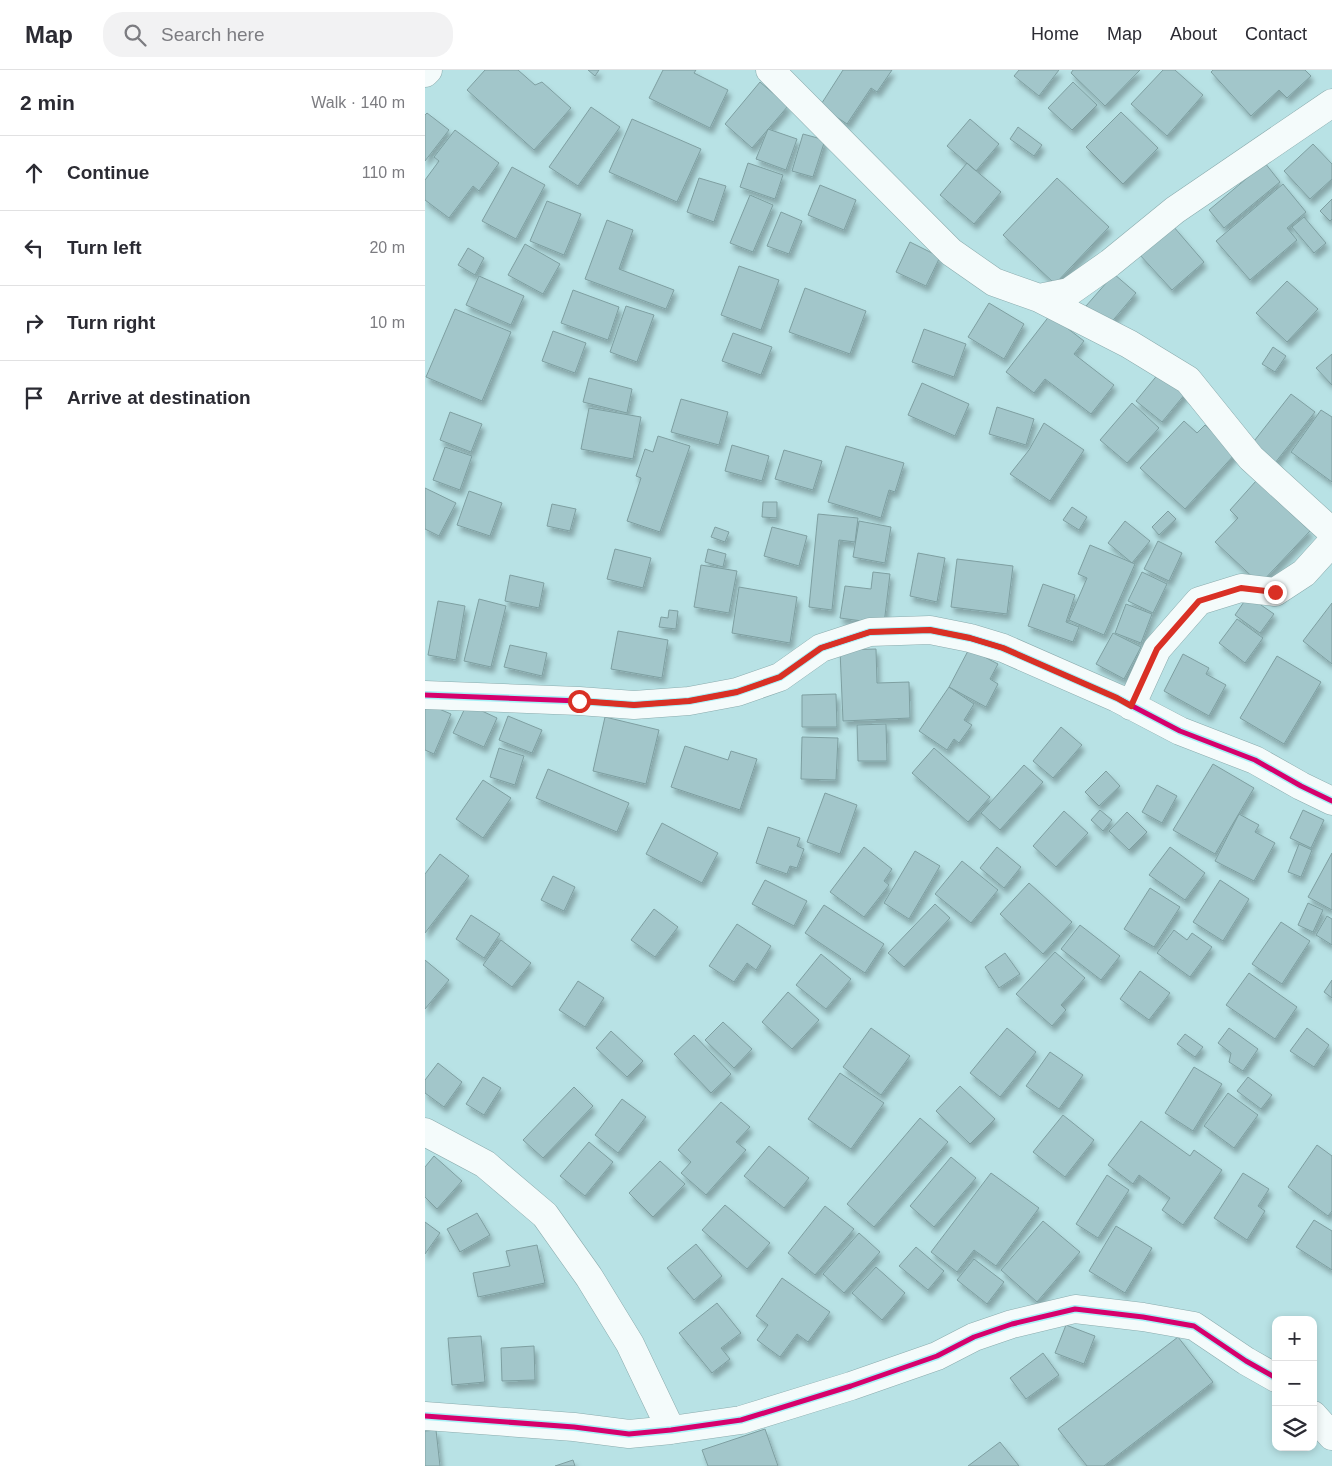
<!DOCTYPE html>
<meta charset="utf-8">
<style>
:root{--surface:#fff;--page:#f2f2f3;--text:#2b2b33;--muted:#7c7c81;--line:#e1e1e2}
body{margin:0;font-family:Helvetica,sans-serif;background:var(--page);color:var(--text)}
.controls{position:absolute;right:15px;bottom:15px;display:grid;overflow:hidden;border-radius:10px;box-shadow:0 2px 8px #0003}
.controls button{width:45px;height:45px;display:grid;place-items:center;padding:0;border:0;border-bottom:1px solid var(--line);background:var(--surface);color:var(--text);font:25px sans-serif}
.stop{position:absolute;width:15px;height:15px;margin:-11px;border:4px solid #d93025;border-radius:50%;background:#fff}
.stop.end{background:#d93025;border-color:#fff;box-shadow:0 1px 5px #0008}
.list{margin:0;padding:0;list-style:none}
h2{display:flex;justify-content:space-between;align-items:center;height:65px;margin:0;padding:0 20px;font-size:21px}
h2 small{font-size:16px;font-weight:400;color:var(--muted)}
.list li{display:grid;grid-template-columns:32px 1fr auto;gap:15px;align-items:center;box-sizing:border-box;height:75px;padding:0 20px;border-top:1px solid var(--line)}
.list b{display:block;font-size:19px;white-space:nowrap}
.list em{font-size:16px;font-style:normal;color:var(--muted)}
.icon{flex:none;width:28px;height:28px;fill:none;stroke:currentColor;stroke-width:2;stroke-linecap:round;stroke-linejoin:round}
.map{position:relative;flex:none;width:907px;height:1396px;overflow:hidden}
header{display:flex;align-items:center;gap:30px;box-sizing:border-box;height:70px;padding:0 25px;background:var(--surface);border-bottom:1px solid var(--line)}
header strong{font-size:24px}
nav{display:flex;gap:28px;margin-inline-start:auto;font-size:18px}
.search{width:350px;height:45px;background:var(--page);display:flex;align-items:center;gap:12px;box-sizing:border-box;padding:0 18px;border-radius:20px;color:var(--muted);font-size:19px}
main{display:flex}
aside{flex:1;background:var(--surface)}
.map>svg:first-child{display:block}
.building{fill:#a2c6ca;stroke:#7e9fa1;filter:url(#shadow)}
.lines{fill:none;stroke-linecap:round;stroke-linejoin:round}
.minor-casing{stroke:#8aabad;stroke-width:29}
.minor{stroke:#f4fbfb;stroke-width:28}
.cycleway-casing{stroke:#a6f1f7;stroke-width:8}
.cycleway{stroke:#d6006c;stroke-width:5}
.route{stroke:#d93025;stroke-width:6}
</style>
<header>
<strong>Map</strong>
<div class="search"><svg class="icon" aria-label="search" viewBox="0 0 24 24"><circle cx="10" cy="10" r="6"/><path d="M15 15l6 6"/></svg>Search here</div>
<nav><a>Home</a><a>Map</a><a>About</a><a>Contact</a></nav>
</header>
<main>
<aside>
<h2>2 min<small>Walk · 140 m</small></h2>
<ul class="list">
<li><svg class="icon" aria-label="ahead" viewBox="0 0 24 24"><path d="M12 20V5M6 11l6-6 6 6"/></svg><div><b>Continue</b></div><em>110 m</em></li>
<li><svg class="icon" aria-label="left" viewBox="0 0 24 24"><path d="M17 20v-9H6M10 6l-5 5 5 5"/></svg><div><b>Turn left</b></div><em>20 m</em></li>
<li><svg class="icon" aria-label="right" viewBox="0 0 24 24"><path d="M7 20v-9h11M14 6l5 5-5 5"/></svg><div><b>Turn right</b></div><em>10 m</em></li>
<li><svg class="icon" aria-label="arrive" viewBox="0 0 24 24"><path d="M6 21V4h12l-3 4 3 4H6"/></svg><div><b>Arrive at destination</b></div></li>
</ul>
</aside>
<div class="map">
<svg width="907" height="1396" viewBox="0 0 907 1396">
<defs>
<filter id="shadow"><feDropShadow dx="3" dy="5.5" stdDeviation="2.5" flood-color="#0004"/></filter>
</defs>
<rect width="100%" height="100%" fill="#b8e2e5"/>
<path class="building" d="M 60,0 L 93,0 L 110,15 L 117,12 L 146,38 L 109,80 L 42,20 Z
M 163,0 L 174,0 L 170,6 Z
M 238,0 L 271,0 L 269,3 L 303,20 L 285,58 L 224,28 Z
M 418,0 L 467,0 L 452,22 L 446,18 L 422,54 L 395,36 Z
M 594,0 L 634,0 L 614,26 L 589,6 Z
M 648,0 L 715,0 L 680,36 L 646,3 Z
M 738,0 L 750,0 L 778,25 L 742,66 L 706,34 Z
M 788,0 L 880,0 L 886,6 L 862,28 L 854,20 L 826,46 L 786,2 Z
M 335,12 L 363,36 L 327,78 L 300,54 Z
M 648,12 L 672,35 L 647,60 L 623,38 Z
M 166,37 L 195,57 L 153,116 L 124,97 Z
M 696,42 L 733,78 L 698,114 L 661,77 Z
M 2,43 L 24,60 L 0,91 L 0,45 Z
M 207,49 L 276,79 L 252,132 L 184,102 Z
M 545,49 L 574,74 L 551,101 L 522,76 Z
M 593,57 L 617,75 L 609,86 L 585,69 Z
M 343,59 L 372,69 L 361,100 L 331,89 Z
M 30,60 L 74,93 L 54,121 L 48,116 L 24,148 L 0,130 L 0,110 L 14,91 L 9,87 Z
M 378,64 L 400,70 L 388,107 L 367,101 Z
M 888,74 L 907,94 L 907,109 L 885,129 L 859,101 Z
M 323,93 L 358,105 L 350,129 L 315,117 Z
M 542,93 L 576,122 L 549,154 L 515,125 Z
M 840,93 L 855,112 L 799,158 L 784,140 Z
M 87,97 L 120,115 L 91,169 L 57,151 Z
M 274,108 L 301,116 L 289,152 L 262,142 Z
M 632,108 L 684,157 L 630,214 L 578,165 Z
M 858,114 L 881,142 L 862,158 L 872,170 L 825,210 L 791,171 Z
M 395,115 L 431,130 L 419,160 L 383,145 Z
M 325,125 L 348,135 L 328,182 L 305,173 Z
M 907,129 L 907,149 L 905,151 L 895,141 Z
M 122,131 L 156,144 L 139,185 L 105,171 Z
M 356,142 L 377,151 L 364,184 L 342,176 Z
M 879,147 L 901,173 L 889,183 L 867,157 Z
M 182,150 L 208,160 L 194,199 L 249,220 L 241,239 L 160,209 Z
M 748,156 L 779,192 L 747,220 L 714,184 Z
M 485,172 L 515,187 L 501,216 L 471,202 Z
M 100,174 L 135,194 L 118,224 L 83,205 Z
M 43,178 L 59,188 L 50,205 L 33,195 Z
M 314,196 L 354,210 L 336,260 L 296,245 Z
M 689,204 L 711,223 L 684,255 L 661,236 Z
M 54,206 L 99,226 L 86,255 L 41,235 Z
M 862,211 L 893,239 L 862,272 L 831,243 Z
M 380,218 L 441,241 L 425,284 L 364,262 Z
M 148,220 L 194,237 L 183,270 L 136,253 Z
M 564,233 L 599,254 L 579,289 L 543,267 Z
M 201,236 L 229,245 L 212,292 L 185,282 Z
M 30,239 L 86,262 L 57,331 L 1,307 Z
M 625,245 L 659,271 L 649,284 L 689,315 L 666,344 L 620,309 L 609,323 L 581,302 Z
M 499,259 L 541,274 L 529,307 L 487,292 Z
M 128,261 L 161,273 L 150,303 L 117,291 Z
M 308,263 L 347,277 L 336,305 L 297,291 Z
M 848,277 L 861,286 L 850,302 L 837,294 Z
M 907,284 L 907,315 L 891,298 Z
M 739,297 L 765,318 L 737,352 L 711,331 Z
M 164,308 L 207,319 L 202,343 L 158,332 Z
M 497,313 L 544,334 L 530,366 L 483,345 Z
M 866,324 L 890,342 L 850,393 L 826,375 Z
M 256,329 L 303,342 L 294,375 L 246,362 Z
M 707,333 L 734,358 L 702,393 L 675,370 Z
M 572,337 L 609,349 L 601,375 L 564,364 Z
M 164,338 L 216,347 L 208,389 L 156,379 Z
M 896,340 L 907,347 L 907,412 L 866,382 Z
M 25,342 L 57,354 L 46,382 L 15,370 Z
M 759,351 L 772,363 L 780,355 L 811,383 L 760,439 L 715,398 Z
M 619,353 L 659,380 L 625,431 L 585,404 L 604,380 Z
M 233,366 L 265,376 L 235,462 L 202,451 L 216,408 L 211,406 L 220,379 L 228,382 Z
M 307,375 L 344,386 L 337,411 L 300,401 Z
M 421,376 L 479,393 L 470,422 L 464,420 L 456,448 L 403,432 Z
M 20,377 L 47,386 L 35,420 L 8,410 Z
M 359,380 L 397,391 L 388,420 L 350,409 Z
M 831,411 L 885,461 L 835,514 L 790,472 L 813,448 L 805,440 Z
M 0,418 L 31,433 L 14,466 L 0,459 Z
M 44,421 L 77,433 L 65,466 L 32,455 Z
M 338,432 L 352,432 L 352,448 L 337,447 Z
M 127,434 L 151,439 L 145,461 L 122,456 Z
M 647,437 L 662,447 L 654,460 L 638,450 Z
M 743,441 L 751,449 L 734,465 L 727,457 Z
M 393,444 L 433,448 L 430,472 L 414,470 L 407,540 L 384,537 Z
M 434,451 L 466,457 L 460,493 L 428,487 Z
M 700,451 L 725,471 L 707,493 L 683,473 Z
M 290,457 L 304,462 L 300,472 L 286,467 Z
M 347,457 L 382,466 L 374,496 L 339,486 Z
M 733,471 L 757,483 L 744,511 L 719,499 Z
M 665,475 L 710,494 L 679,565 L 644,550 L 662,508 L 653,504 Z
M 190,479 L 226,488 L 218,518 L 182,509 Z
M 283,479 L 301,484 L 298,497 L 280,492 Z
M 493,483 L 520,488 L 512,532 L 485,526 Z
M 532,489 L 588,496 L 582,544 L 526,537 Z
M 276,495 L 312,501 L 304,543 L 269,537 Z
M 448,502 L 465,504 L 459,554 L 415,548 L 420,516 L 446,519 Z
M 717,502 L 742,514 L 728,543 L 703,531 Z
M 85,505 L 119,513 L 114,538 L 80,531 Z
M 618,514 L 650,525 L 641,552 L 654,557 L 648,572 L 603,556 Z
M 314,517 L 372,527 L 365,573 L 307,563 Z
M 823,526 L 849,544 L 835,563 L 810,545 Z
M 54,529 L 81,536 L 66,597 L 39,591 Z
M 13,531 L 40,536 L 31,590 L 3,585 Z
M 907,533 L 907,594 L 878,571 Z
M 701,534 L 727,544 L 716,573 L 690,563 Z
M 244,540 L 253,541 L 251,559 L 234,557 L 236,547 L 243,548 Z
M 812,549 L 838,568 L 820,593 L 794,573 Z
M 193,561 L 243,570 L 237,608 L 186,599 Z
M 688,563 L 716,577 L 699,609 L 671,594 Z
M 85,575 L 122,583 L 117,606 L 79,597 Z
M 451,579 L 452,613 L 484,612 L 485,648 L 418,651 L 415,580 Z
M 544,579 L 573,594 L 565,609 L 573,614 L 561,637 L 524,617 Z
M 758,584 L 784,598 L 781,604 L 801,615 L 784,646 L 739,621 Z
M 852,586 L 896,612 L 859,674 L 815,648 Z
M 524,617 L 549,634 L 539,650 L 547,655 L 534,673 L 529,669 L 522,680 L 494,661 Z
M 411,624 L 412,657 L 377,657 L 377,625 Z
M 0,633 L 26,644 L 9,684 L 0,680 Z
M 42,634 L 72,648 L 59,677 L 28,663 Z
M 83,646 L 117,660 L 107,683 L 74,670 Z
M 180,647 L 234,660 L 221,714 L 168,701 Z
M 461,654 L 462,691 L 433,691 L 432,655 Z
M 636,657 L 657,675 L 628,708 L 608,691 Z
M 377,667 L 413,668 L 411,710 L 376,709 Z
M 260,676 L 303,690 L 306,681 L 332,689 L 315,740 L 246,717 Z
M 74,678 L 99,686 L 90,715 L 65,707 Z
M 509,678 L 565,727 L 543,752 L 487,703 Z
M 788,694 L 829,718 L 790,784 L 748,760 Z
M 599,695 L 618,712 L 575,760 L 556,743 Z
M 123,699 L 204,733 L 192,762 L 111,728 Z
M 681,701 L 695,716 L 674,736 L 660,722 Z
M 58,710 L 86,728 L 58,768 L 31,749 Z
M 732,715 L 752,726 L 737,753 L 717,742 Z
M 400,723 L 432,735 L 415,784 L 382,772 Z
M 675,740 L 687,750 L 678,761 L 666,750 Z
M 878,740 L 899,750 L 886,778 L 865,768 Z
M 639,741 L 663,763 L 631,797 L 608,776 Z
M 702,742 L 722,762 L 704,780 L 684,761 Z
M 814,744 L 834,755 L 830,762 L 850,773 L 829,811 L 790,791 Z
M 237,753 L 293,783 L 277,813 L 221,784 Z
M 343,757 L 375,768 L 372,776 L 379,779 L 372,798 L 365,796 L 362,804 L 331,793 Z
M 874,774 L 887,780 L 876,807 L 863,802 Z
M 439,777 L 467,799 L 459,811 L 464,815 L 439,847 L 405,822 Z
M 572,777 L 596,797 L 579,818 L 555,798 Z
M 745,777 L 780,803 L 760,830 L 724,805 Z
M 490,781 L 515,796 L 484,849 L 459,833 Z
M 907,783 L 907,840 L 883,827 Z
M 15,784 L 44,806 L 0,863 L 0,804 Z
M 537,791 L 573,820 L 546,853 L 510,824 Z
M 128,806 L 150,817 L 139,841 L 116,830 Z
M 340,810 L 382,831 L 369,856 L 327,834 Z
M 795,810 L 824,829 L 798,871 L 768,852 Z
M 604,813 L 647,852 L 618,884 L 575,844 Z
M 725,818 L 755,837 L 729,877 L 699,859 Z
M 883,833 L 898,840 L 888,862 L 873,855 Z
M 510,834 L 525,848 L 479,897 L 463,883 Z
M 399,835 L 459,874 L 440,903 L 380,863 Z
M 229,839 L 253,857 L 230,887 L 206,870 Z
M 46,845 L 75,864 L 59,888 L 31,869 Z
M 902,846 L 907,849 L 907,875 L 891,865 Z
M 856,852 L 885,871 L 857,914 L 827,894 Z
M 312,854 L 346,876 L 331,900 L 322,893 L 309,912 L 284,896 Z
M 655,855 L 695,886 L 676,910 L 636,879 Z
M 749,860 L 762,870 L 767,863 L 787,877 L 765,907 L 732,883 Z
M 76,870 L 106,893 L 87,917 L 58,895 Z
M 630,882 L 660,908 L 636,935 L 641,940 L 627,956 L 591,924 Z
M 580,883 L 595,904 L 574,918 L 560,897 Z
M 396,884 L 426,909 L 401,939 L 371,915 Z
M 0,890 L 24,910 L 0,939 Z
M 715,901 L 745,923 L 724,950 L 695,929 Z
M 824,903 L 872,937 L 850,969 L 801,935 Z
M 907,910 L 907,928 L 899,922 Z
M 153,911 L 179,928 L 160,957 L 134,940 Z
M 363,922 L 394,950 L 367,979 L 337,952 Z
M 298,952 L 327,979 L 309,998 L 280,970 Z
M 446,958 L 485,986 L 456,1025 L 418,997 Z
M 582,958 L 611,982 L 575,1027 L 545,1003 Z
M 804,958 L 833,979 L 818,1001 L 804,992 L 806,983 L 793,973 Z
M 882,958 L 904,975 L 889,997 L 865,981 Z
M 186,961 L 218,991 L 202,1007 L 171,978 Z
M 760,964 L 778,977 L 770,987 L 752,974 Z
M 269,965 L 306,1004 L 286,1023 L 249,984 Z
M 625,982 L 658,1005 L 634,1039 L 601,1016 Z
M 13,993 L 37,1012 L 19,1037 L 0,1023 L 0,1010 Z
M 769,997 L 797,1014 L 768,1061 L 740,1043 Z
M 415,1003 L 459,1033 L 426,1079 L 383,1049 Z
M 58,1007 L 76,1018 L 59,1045 L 41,1034 Z
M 823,1007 L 847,1025 L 836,1039 L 812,1021 Z
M 535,1016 L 570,1049 L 545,1074 L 511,1041 Z
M 149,1017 L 168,1036 L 118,1088 L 98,1070 Z
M 803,1023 L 833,1045 L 809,1078 L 779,1056 Z
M 197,1029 L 221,1047 L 193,1083 L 170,1065 Z
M 296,1032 L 325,1057 L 311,1072 L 321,1080 L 281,1125 L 256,1103 L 266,1092 L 253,1080 Z
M 638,1045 L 669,1070 L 640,1107 L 608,1082 Z
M 495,1048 L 523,1072 L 449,1157 L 422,1134 Z
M 716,1051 L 765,1086 L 769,1080 L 797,1100 L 758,1155 L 737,1140 L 745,1128 L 714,1105 L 708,1114 L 683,1095 Z
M 164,1072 L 188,1092 L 160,1126 L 135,1106 Z
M 892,1075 L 907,1086 L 907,1141 L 903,1146 L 863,1117 Z
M 344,1076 L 384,1108 L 359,1138 L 319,1106 Z
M 9,1086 L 37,1111 L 12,1139 L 0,1127 L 0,1097 Z
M 526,1087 L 551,1108 L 509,1157 L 485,1136 Z
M 235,1091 L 260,1114 L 228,1147 L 204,1123 Z
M 566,1103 L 614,1138 L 571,1196 L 549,1180 L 532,1202 L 506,1182 Z
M 818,1103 L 844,1119 L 833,1136 L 840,1141 L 822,1170 L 789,1148 Z
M 682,1105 L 704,1120 L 673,1168 L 651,1154 Z
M 300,1135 L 345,1173 L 322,1199 L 277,1160 Z
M 400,1136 L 429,1159 L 390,1205 L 363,1183 Z
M 52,1143 L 65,1165 L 35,1182 L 22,1159 Z
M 889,1150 L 907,1161 L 907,1200 L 871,1177 Z
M 618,1151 L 655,1182 L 612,1232 L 576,1200 Z
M 0,1152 L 15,1163 L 0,1184 Z
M 691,1156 L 727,1178 L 700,1223 L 664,1201 Z
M 434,1163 L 455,1182 L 419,1223 L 398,1204 Z
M 271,1174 L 297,1206 L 269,1230 L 242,1198 Z
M 112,1175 L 120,1213 L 53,1227 L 48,1203 L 85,1196 L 81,1181 Z
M 491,1177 L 519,1201 L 503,1220 L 474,1196 Z
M 549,1189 L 579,1212 L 562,1234 L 532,1210 Z
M 451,1197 L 480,1223 L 457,1250 L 427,1223 Z
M 357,1208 L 405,1242 L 383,1272 L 372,1264 L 355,1287 L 332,1270 L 343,1255 L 331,1246 Z
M 292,1233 L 316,1263 L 296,1278 L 305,1289 L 287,1303 L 254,1263 Z
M 641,1255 L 670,1266 L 659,1294 L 630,1283 Z
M 56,1266 L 60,1312 L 27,1315 L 23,1268 Z
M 753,1267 L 788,1312 L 679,1396 L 662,1396 L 633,1359 Z
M 109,1276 L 110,1310 L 77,1311 L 76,1278 Z
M 618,1283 L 634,1305 L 601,1329 L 585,1308 Z
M 340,1359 L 353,1396 L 283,1396 L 277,1380 Z
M 11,1360 L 15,1396 L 0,1396 L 0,1361 Z
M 575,1372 L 594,1396 L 543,1396 Z
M 148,1390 L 150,1396 L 130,1396 Z"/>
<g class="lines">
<defs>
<path id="minor" d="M 345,0 L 526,182 L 569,212 L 614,228 L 704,274 L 763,310 L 826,388 L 907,462
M 0,3 L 3,0
M 614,228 L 644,222 L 685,193 L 750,140 L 907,33
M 0,625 L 154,631 L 209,635 L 264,631 L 312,622 L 355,607 L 396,578 L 445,562 L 505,560 L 545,568 L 578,578 L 692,628 L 755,661 L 830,690 L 876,716 L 907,731
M 706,636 L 732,579 L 774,531 L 816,518 L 850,522 L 879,503 L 907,472
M 0,1062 L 60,1094 L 120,1145 L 164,1207 L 205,1274 L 246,1360
M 888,1345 L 907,1366
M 0,1346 L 149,1357 L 204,1364 L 246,1360 L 316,1350 L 426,1316 L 512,1286 L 549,1267 L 587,1254 L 650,1239 L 718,1247 L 769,1256 L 821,1291 L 851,1308"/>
</defs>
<use href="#minor" class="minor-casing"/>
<use href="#minor" class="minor"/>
<defs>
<path id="cycleway" d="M 0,625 L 154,631 L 209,635 L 264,631 L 312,622 L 355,607 L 396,578 L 445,562 L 505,560 L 545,568 L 578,578 L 692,628 L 755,661 L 830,690 L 876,716 L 907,731
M 0,1346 L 149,1357 L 204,1364 L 246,1360 L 316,1350 L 426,1316 L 512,1286 L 549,1267 L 587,1254 L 650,1239 L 718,1247 L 769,1256 L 821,1291 L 851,1308"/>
</defs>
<use href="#cycleway" class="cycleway-casing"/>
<use href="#cycleway" class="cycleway"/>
</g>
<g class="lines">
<path class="route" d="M 154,631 L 209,635 L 264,631 L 312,622 L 355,607 L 396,578 L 445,562 L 505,560 L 545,568 L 578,578 L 692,628 L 706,636 L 732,579 L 774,531 L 816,518 L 850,522"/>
</g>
</svg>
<div class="controls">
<button>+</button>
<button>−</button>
<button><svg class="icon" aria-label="layers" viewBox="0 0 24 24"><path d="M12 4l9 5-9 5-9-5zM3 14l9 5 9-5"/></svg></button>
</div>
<div class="stop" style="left:154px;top:631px"></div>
<div class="stop end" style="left:850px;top:522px"></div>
</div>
</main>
